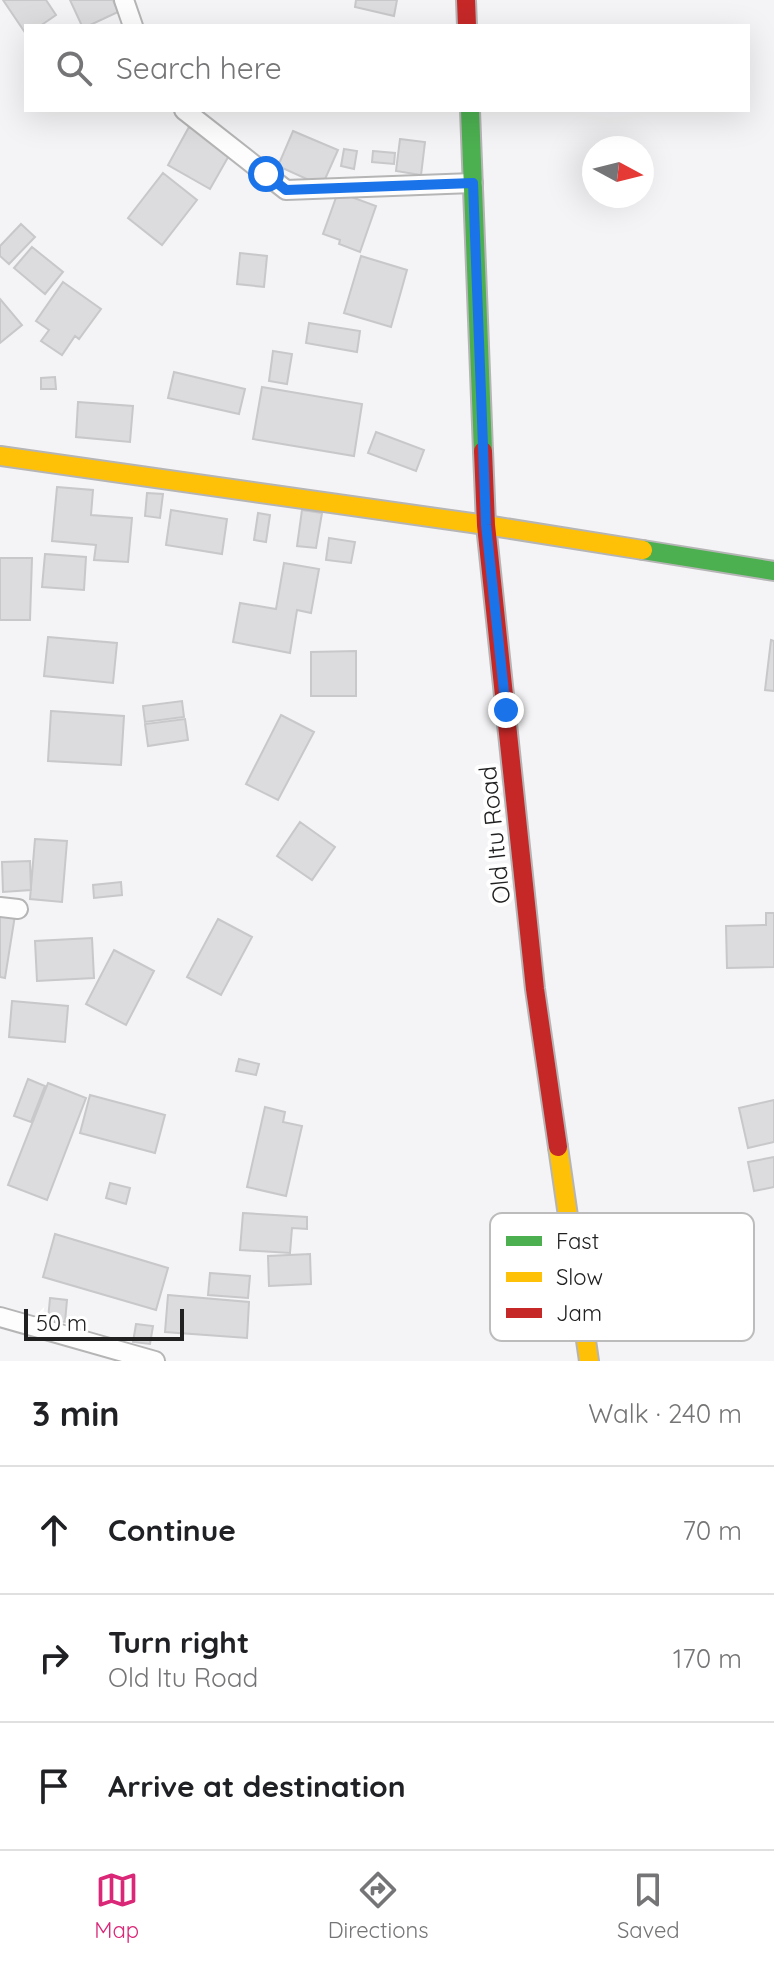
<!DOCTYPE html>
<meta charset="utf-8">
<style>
:root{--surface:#fff;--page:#f2f2f2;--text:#202124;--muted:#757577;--line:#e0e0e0;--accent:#db2777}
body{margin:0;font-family:Quicksand,sans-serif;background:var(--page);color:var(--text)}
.compass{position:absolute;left:582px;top:136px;width:72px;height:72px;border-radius:50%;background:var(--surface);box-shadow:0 8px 32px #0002;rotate:97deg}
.scale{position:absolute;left:24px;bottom:20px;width:160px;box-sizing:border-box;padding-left:8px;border:4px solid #222122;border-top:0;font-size:22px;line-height:28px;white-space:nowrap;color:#222122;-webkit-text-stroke:6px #fff;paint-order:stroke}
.stop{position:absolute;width:24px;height:24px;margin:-18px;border:6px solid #1a73e8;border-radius:50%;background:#fff}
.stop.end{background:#1a73e8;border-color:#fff;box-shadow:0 2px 8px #0008}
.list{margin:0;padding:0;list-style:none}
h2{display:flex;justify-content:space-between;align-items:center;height:104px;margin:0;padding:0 32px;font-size:34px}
h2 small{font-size:26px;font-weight:400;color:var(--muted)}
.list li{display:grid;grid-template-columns:52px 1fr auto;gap:24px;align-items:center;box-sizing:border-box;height:128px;padding:0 32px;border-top:2px solid var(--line)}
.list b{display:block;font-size:30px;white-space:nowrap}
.list p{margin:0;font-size:26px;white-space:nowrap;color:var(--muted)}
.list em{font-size:26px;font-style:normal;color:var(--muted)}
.icon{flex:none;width:44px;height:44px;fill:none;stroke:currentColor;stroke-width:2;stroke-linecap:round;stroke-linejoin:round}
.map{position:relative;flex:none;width:774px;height:1361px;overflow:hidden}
.search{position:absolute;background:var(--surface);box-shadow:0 8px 32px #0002;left:24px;right:24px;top:24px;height:88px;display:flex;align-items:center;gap:20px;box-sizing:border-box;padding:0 28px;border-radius:0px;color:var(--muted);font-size:30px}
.sheet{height:488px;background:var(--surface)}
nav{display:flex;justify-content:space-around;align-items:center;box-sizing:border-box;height:112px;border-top:2px solid var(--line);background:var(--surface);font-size:22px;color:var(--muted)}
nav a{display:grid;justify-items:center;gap:4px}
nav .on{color:var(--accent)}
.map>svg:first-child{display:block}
.building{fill:#dcdbdd;stroke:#c8c7c9;stroke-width:2}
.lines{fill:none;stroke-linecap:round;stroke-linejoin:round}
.street-casing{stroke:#b6b5b6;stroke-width:22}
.fast-casing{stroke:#b6b5b6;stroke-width:22}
.slow-casing{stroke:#b6b5b6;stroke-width:22}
.jam-casing{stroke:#b6b5b6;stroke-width:22}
.street{stroke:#fdfdfe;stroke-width:18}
.fast{stroke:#4caf50;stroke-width:18}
.slow{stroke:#ffc107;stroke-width:18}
.jam{stroke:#c62828;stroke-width:18}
.route{stroke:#1a73e8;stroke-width:10}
.labels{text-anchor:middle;stroke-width:8;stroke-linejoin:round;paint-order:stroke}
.street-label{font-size:24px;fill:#222122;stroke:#fff}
.key{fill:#fff;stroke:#bdbcbd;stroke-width:2}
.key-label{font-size:22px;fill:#222122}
</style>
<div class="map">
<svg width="774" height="1361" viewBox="0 0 774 1361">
<rect width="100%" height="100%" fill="#f4f3f5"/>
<path class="building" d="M 3,0 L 46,0 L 56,15 L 40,26 L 26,26 L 26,34 Z
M 70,0 L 113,0 L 118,12 L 88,26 L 82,26 Z
M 356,0 L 397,0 L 394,16 L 355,7 Z
M 189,127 L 231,152 L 210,189 L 168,165 Z
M 293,131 L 338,150 L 322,186 L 278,166 Z
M 400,139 L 425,142 L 421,175 L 396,171 Z
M 344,149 L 357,151 L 354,169 L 341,166 Z
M 373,151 L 395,153 L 394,164 L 372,162 Z
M 163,173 L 197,200 L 162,245 L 128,218 Z
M 338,192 L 376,206 L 360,252 L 339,244 L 340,240 L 323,234 Z
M 21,224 L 35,237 L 9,264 L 0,256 L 0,246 Z
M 32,247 L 63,272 L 45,294 L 14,268 Z
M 240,253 L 267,256 L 264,287 L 237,284 Z
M 361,256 L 407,270 L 391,327 L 344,313 Z
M 63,282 L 101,309 L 79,339 L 75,336 L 62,355 L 41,341 L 49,330 L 36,321 Z
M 0,299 L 22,325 L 0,343 Z
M 309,323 L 360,331 L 357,352 L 306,343 Z
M 273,351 L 292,354 L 287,384 L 269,381 Z
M 174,372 L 245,389 L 239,414 L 168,398 Z
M 55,377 L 56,389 L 41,389 L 41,378 Z
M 262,387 L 362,404 L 354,456 L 253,439 Z
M 78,402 L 133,406 L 130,442 L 76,437 Z
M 376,432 L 424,450 L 416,471 L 368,453 Z
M 57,487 L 93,490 L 91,515 L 132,518 L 128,562 L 94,560 L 96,545 L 52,541 Z
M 147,493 L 163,494 L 160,518 L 145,516 Z
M 171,510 L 227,519 L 222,554 L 166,545 Z
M 302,510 L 322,513 L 316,548 L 297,546 Z
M 258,513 L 270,515 L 266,542 L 254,540 Z
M 329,538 L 355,542 L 351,563 L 326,560 Z
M 45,554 L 86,557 L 84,590 L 42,587 Z
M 0,558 L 32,558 L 30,620 L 0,620 Z
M 284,563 L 319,569 L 311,613 L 297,610 L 290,653 L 233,642 L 240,603 L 276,609 Z
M 48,637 L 117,643 L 113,683 L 44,676 Z
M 771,640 L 774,641 L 774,691 L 765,690 Z
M 356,651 L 356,696 L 311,696 L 311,652 Z
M 182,701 L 184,717 L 145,722 L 143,706 Z
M 51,711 L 124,716 L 121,765 L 48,761 Z
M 281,715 L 314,732 L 278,800 L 246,784 Z
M 185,719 L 188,740 L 148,746 L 145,724 Z
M 300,822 L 335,847 L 312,880 L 277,856 Z
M 35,839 L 67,841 L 62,902 L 30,899 Z
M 30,861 L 31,890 L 3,892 L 2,862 Z
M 121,882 L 122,895 L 94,898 L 93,885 Z
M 0,907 L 16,909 L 5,978 L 0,977 Z
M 766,913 L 774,913 L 774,967 L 727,968 L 726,926 L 766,925 Z
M 218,919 L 252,937 L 221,995 L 187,977 Z
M 92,938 L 94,978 L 37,981 L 35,941 Z
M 114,950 L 154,971 L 126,1025 L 86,1004 Z
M 12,1001 L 68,1006 L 65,1042 L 9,1037 Z
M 239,1059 L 259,1064 L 256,1075 L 236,1071 Z
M 28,1079 L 45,1086 L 31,1122 L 14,1116 Z
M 48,1083 L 86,1098 L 47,1200 L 8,1185 Z
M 90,1095 L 165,1115 L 155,1153 L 80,1133 Z
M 774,1100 L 774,1142 L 748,1148 L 739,1108 Z
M 265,1107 L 285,1112 L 283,1122 L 302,1126 L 286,1196 L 247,1187 Z
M 774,1157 L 774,1187 L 754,1191 L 748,1162 Z
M 110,1183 L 130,1188 L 126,1204 L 106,1198 Z
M 243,1213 L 307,1217 L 307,1229 L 292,1228 L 290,1253 L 240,1250 Z
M 55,1234 L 168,1268 L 156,1310 L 43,1277 Z
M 310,1254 L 311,1284 L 269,1286 L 268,1256 Z
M 210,1273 L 250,1276 L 248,1298 L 208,1295 Z
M 168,1295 L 249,1302 L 247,1338 L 165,1332 Z
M 50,1298 L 67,1300 L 65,1322 L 48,1320 Z
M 136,1324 L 153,1326 L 150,1344 L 133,1342 Z"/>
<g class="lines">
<defs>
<path id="street" d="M 124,0 L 133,26
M 184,110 L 286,190 L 473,183
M 0,907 L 18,909
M 0,1317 L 155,1361"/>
<path id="fast" d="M 470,110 L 483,451
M 643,550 L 774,571"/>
<path id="slow" d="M 0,456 L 486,525 L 643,550
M 558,1147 L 589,1361"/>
<path id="jam" d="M 466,0 L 467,26
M 483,451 L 486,525 L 535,989 L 558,1147"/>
</defs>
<use href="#street" class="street-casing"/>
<use href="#fast" class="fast-casing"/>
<use href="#slow" class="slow-casing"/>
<use href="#jam" class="jam-casing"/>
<use href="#street" class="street"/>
<use href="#fast" class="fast"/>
<use href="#slow" class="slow"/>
<use href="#jam" class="jam"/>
</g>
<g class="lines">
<path class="route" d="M 266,174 L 286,190 L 473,183 L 486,525 L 506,710"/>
</g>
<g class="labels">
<g class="street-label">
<text transform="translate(495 835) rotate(-96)" y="8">Old Itu Road</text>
</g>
</g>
<rect x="490" y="1213" width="264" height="128" rx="12" class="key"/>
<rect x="506" y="1236" width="36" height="10" fill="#4caf50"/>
<rect x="506" y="1272" width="36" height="10" fill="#ffc107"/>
<rect x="506" y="1308" width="36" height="10" fill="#c62828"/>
<g class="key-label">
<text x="556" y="1249">Fast</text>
<text x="556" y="1285">Slow</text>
<text x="556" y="1321">Jam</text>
</g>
</svg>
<svg class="compass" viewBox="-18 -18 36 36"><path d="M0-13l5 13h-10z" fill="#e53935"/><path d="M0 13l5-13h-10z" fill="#757577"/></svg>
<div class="scale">50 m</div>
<div class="stop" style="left:266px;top:174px"></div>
<div class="stop end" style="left:506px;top:710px"></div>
<div class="search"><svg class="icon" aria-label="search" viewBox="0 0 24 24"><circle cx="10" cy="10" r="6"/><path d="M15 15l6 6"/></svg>Search here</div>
</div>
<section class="sheet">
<h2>3 min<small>Walk · 240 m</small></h2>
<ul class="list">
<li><svg class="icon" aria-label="ahead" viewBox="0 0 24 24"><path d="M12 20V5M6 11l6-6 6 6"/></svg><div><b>Continue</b></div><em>70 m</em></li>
<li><svg class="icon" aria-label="right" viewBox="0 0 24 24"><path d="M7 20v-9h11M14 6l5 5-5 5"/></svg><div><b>Turn right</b><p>Old Itu Road</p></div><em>170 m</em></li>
<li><svg class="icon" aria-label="arrive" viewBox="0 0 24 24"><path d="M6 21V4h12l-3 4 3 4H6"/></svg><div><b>Arrive at destination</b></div></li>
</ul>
</section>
<nav>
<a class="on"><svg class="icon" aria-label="map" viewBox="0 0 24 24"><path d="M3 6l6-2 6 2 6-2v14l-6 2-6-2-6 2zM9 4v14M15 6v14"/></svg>Map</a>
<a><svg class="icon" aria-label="directions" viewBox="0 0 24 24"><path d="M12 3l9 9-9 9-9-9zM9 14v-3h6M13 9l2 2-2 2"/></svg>Directions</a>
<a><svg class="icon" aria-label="saved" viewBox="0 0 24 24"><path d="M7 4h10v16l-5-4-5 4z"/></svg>Saved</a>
</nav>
